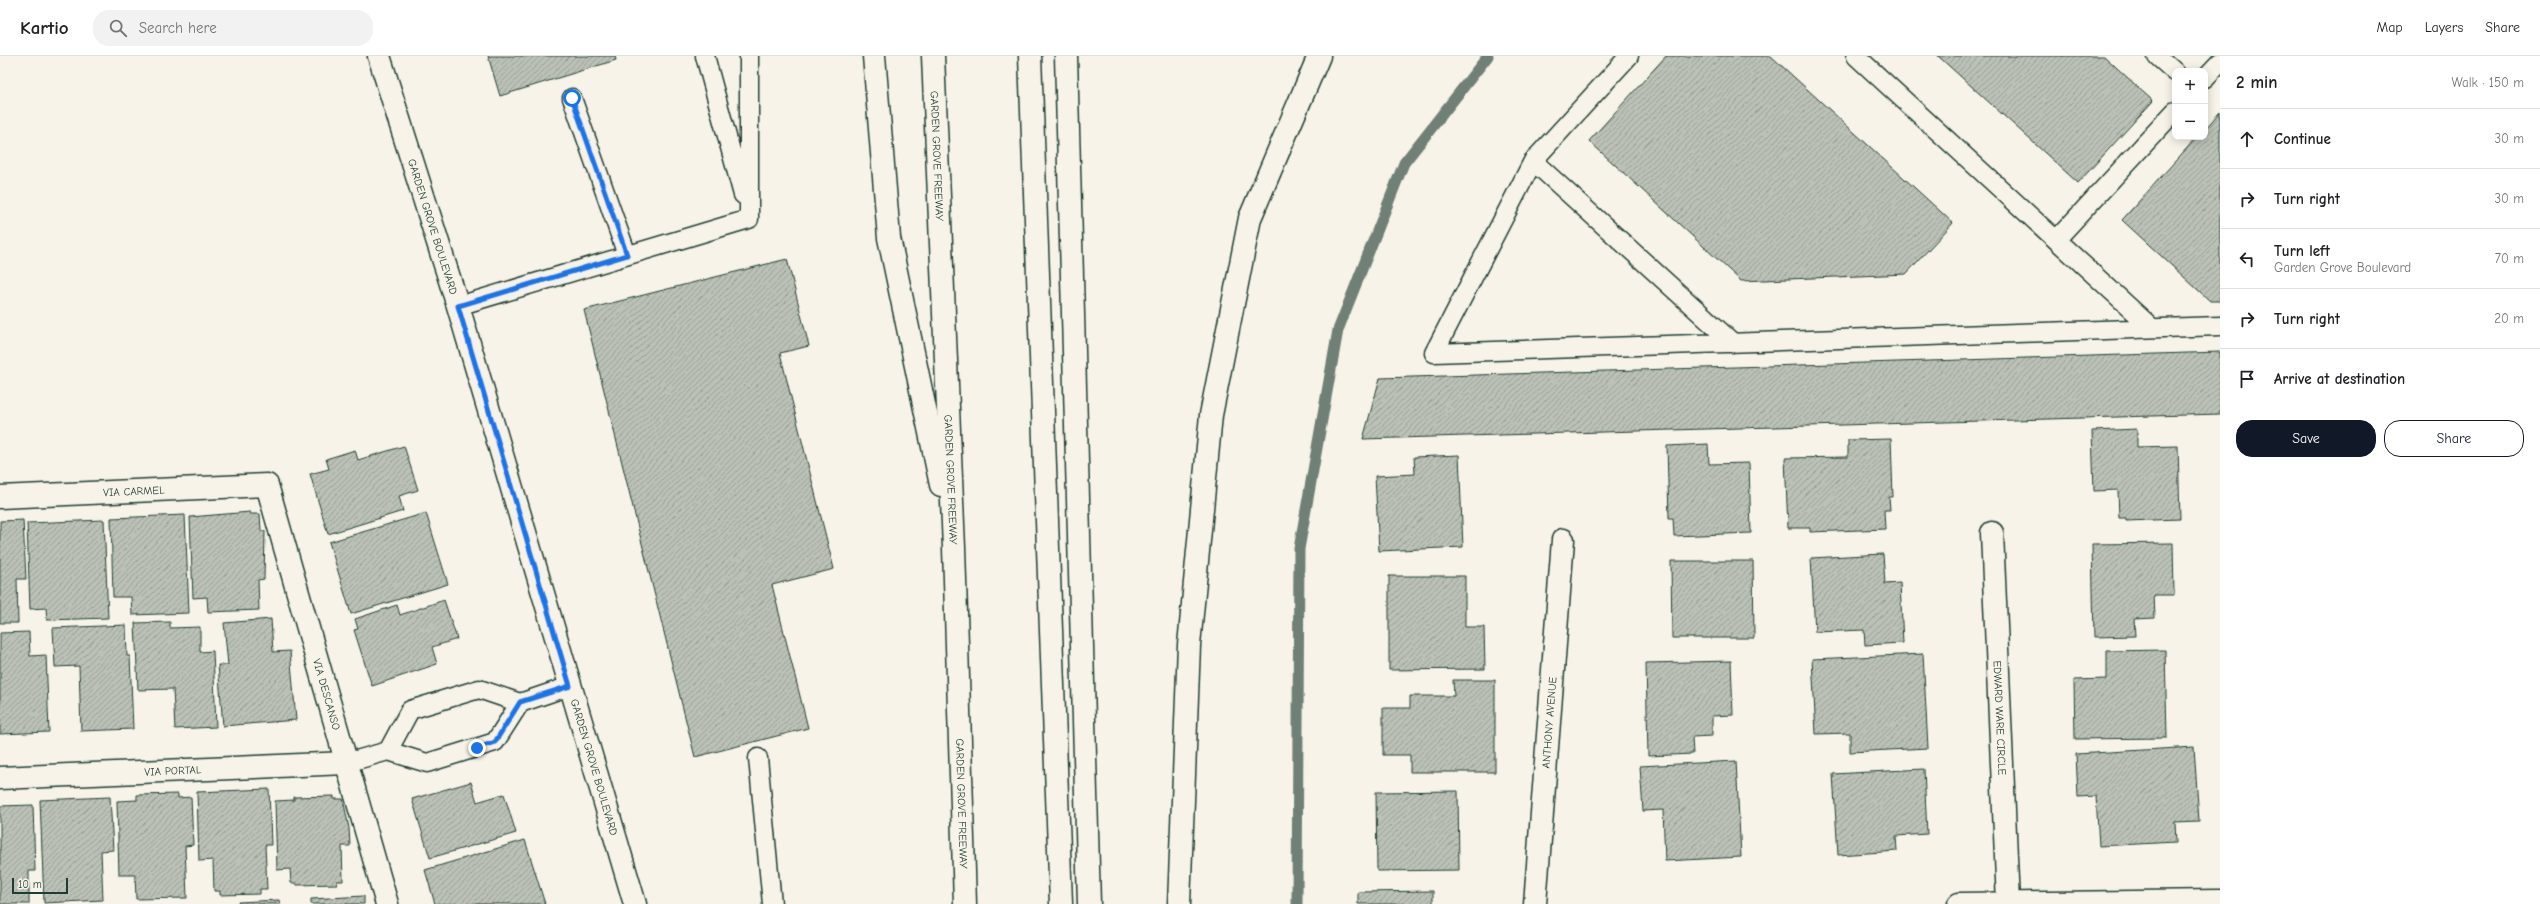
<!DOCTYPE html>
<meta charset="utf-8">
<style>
:root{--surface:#fff;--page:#f2f2f2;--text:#202124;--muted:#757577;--line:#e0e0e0;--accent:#111827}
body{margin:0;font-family:"Comic Neue",sans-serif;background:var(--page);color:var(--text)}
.controls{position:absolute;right:12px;top:12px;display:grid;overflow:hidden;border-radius:8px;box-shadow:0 2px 10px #0003}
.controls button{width:36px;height:36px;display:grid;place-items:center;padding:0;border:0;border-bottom:1px solid var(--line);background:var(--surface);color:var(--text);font:20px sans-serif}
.scale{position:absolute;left:12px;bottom:10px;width:56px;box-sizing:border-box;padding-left:4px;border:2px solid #1f3d34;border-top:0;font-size:11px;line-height:14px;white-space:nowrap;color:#1f3d34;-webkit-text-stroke:3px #f7f3e8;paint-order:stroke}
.stop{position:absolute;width:12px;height:12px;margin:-9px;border:3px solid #1a73e8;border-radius:50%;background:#fff}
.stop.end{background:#1a73e8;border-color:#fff;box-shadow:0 1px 4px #0008}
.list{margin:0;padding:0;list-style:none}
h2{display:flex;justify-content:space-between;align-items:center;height:52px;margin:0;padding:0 16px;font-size:17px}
h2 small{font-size:13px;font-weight:400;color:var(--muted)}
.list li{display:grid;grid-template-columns:26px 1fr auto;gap:12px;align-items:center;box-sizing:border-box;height:60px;padding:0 16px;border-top:1px solid var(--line)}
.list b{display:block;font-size:15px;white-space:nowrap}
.list p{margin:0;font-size:13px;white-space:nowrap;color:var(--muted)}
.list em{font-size:13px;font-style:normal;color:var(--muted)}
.actions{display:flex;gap:8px;padding:12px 16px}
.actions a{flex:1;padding:9px 0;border:1px solid var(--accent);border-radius:16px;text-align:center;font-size:14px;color:var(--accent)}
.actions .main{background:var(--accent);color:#fff}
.icon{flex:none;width:22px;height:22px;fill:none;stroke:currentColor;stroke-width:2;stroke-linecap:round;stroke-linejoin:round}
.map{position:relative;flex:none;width:2220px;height:848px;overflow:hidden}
header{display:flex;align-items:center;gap:24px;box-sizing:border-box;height:56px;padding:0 20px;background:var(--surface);border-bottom:1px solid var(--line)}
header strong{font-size:19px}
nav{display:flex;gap:22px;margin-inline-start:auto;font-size:14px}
.search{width:280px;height:36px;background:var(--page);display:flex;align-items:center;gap:10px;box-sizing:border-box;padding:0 14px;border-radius:16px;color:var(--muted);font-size:15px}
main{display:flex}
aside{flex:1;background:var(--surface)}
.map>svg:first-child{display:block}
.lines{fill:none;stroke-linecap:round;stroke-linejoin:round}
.stream{stroke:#6f8077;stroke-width:11}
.building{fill:url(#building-hatch);stroke:#1f3d34}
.lane-casing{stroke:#1f3d34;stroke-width:21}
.street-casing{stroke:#1f3d34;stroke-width:25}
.secondary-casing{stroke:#1f3d34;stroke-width:25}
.highway-casing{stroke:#1f3d34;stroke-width:25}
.lane{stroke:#f7f3e8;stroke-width:18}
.street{stroke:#f7f3e8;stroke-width:22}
.secondary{stroke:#f7f3e8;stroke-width:22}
.highway{stroke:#f7f3e8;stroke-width:22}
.route{stroke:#1a73e8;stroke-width:5}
.labels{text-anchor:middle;stroke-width:3;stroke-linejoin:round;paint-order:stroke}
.street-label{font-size:11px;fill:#1f3d34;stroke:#f7f3e8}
</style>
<header>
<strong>Kartio</strong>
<div class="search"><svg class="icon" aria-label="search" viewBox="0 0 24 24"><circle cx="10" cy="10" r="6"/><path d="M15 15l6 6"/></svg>Search here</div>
<nav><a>Map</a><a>Layers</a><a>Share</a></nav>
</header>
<main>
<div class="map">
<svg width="2220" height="848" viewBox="0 0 2220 848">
<defs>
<pattern id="building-hatch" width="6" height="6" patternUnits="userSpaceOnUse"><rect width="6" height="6" fill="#bbc1b6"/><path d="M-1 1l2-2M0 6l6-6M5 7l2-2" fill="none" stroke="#979e95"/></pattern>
</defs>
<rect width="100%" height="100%" fill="#f7f3e8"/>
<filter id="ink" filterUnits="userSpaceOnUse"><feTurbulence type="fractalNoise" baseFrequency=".025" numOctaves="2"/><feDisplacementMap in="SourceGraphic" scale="8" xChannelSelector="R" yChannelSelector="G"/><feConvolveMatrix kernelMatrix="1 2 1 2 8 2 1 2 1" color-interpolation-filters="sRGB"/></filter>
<g filter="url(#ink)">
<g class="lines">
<path class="stream" d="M 1297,848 L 1299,493 L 1338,274 L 1404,107 L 1488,0"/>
</g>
<path class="building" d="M 488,0 L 615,0 L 616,4 L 500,40 Z
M 1666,0 L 1771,0 L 1953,167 L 1906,218 L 1741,225 L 1589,85 Z
M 1938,0 L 2104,0 L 2153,45 L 2078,127 Z
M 2220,56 L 2220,245 L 2210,245 L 2122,164 L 2197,81 L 2205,81 L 2205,73 Z
M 787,203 L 809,290 L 780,297 L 834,513 L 772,529 L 808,672 L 695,701 L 584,254 Z
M 2220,296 L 2220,358 L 1363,383 L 1380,322 Z
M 2137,373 L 2137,391 L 2178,390 L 2180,463 L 2126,465 L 2126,462 L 2119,462 L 2118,434 L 2094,435 L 2092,375 Z
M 1891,383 L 1893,441 L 1889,441 L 1890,454 L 1884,454 L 1885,473 L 1810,476 L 1810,472 L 1788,472 L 1785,402 L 1848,401 L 1848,384 Z
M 1708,388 L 1709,408 L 1749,407 L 1751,477 L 1674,480 L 1673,462 L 1669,462 L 1667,390 Z
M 404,390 L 418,434 L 399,440 L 403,455 L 328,478 L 310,418 L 329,413 L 326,403 L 355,394 L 358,404 Z
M 1459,399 L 1463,491 L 1379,495 L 1375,420 L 1415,418 L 1414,401 Z
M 250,456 L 250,458 L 260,458 L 261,475 L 265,475 L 264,523 L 258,524 L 259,554 L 208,556 L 207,541 L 193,542 L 190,461 Z
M 426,457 L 448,528 L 351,558 L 329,486 Z
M 185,459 L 189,557 L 132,559 L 131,541 L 113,541 L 111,462 Z
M 23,464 L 26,523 L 17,523 L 18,567 L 0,567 L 0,465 Z
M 104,464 L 108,562 L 47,564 L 46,552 L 30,553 L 27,467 Z
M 2173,487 L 2174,539 L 2154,539 L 2155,562 L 2134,563 L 2135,580 L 2094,581 L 2092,488 Z
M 1883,498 L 1885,528 L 1900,527 L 1903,587 L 1865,589 L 1864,574 L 1815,576 L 1811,502 Z
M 1671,505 L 1753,505 L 1754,582 L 1672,582 Z
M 1389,520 L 1465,520 L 1465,571 L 1484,571 L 1485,613 L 1389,614 Z
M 444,544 L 457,583 L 432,591 L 437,608 L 372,630 L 354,574 L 358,573 L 355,563 L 397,549 L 400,559 Z
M 271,563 L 273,596 L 290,595 L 296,664 L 223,670 L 218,609 L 228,609 L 224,567 Z
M 170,566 L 170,572 L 200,571 L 200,596 L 213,595 L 216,671 L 175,673 L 173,633 L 138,634 L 135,567 Z
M 126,569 L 127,600 L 130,600 L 133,673 L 81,675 L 79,610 L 55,611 L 53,572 Z
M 29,576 L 30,600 L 46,599 L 49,676 L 0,678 L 0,577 Z
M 2165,594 L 2167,682 L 2075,683 L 2074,624 L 2107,623 L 2107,595 Z
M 1923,598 L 1928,692 L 1850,696 L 1850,677 L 1816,678 L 1812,603 Z
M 1731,605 L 1733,659 L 1712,660 L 1712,680 L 1692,681 L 1693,698 L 1648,700 L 1646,607 Z
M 1453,624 L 1495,624 L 1495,716 L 1410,716 L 1410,699 L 1383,699 L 1383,652 L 1410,652 L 1410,640 L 1454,640 Z
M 2194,691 L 2199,765 L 2175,766 L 2176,786 L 2099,790 L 2096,740 L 2078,741 L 2076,698 Z
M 1736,705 L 1741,801 L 1665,805 L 1663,754 L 1643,755 L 1640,710 Z
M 1924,713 L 1927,778 L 1896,780 L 1897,795 L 1838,799 L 1833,718 Z
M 471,726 L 477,746 L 504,738 L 516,777 L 430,802 L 412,743 Z
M 269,733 L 271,789 L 265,789 L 267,833 L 260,833 L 260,838 L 220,839 L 220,835 L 214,835 L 213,804 L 199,805 L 197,736 Z
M 1458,735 L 1459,814 L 1377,815 L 1376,736 Z
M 178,738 L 178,742 L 191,741 L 193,789 L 185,790 L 187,842 L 136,843 L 135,819 L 119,819 L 117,745 L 137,744 L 137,739 Z
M 334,740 L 334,743 L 343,743 L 349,772 L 350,790 L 342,790 L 343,825 L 337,825 L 337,828 L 297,829 L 296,827 L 291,827 L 290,813 L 277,814 L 275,745 L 294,744 L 294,741 Z
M 110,741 L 113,794 L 101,795 L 103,844 L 44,847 L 40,744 Z
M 33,749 L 35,815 L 29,815 L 29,848 L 0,848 L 0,750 Z
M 525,784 L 545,848 L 435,848 L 425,814 Z
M 1433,835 L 1433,848 L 1358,848 L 1358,836 Z
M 364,840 L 364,848 L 311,848 L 311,843 Z
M 279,844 L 280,848 L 239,848 L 238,846 Z"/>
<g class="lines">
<defs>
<path id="lane" d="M 705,0 L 743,139
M 1629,0 L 1533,105 L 1434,297 L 2220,270
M 1856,0 L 2152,272
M 2157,0 L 2175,16
M 2205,22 L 2220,6
M 572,42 L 627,199
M 1533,105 L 1733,287
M 2056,184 L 2175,55
M 458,250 L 749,163 L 749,0
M 388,695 L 410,654 L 479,633 L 520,647 L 570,630
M 758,702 L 772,848
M 346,707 L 388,695 L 427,707 L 495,686 L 520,647"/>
<g id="street">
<path id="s1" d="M 0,441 L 267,429 L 387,848"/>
<path id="s2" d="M 1992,477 L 2008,847"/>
<path id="s3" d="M 0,722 L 346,707"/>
<path id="s4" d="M 1535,848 L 1563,484"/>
<path d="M 1959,848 L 2220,845"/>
</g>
<g id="secondary">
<path id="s5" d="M 379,0 L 458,250 L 635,848"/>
</g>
<g id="highway">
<path d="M 874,0 L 889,182 L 941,429"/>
<path id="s6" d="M 933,0 L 954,492 L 965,848"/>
<path d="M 1030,0 L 1061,848"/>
<path d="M 1066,0 L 1089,848"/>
<path d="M 1179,848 L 1189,589 L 1211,359 L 1250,162 L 1319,0"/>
</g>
</defs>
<use href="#lane" class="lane-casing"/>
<use href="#street" class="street-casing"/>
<use href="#secondary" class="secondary-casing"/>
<use href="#highway" class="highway-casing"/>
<use href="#lane" class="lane"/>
<use href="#street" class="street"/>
<use href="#secondary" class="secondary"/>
<use href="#highway" class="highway"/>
</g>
</g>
<g class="lines" filter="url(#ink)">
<path class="route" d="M 477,692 L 495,686 L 520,646 L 570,630 L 458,250 L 627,199 L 572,42"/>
</g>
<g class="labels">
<g class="street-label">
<text dy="4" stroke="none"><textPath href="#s6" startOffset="100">GARDEN GROVE FREEWAY</textPath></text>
<text dy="4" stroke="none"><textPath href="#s5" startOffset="179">GARDEN GROVE BOULEVARD</textPath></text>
<text dy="4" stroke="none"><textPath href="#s6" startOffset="424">GARDEN GROVE FREEWAY</textPath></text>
<text dy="4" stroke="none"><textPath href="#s1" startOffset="134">VIA CARMEL</textPath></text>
<text dy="4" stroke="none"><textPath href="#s1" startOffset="485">VIA DESCANSO</textPath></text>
<text dy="4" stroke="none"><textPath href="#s2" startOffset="185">EDWARD WARE CIRCLE</textPath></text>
<text dy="4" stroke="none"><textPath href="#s4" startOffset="182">ANTHONY AVENUE</textPath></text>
<text dy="4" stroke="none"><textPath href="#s5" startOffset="743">GARDEN GROVE BOULEVARD</textPath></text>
<text dy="4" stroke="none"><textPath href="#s3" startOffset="173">VIA PORTAL</textPath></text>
<text dy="4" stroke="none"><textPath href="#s6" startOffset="748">GARDEN GROVE FREEWAY</textPath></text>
</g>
</g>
</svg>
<div class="controls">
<button>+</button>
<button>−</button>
</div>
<div class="scale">10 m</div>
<div class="stop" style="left:572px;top:42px"></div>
<div class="stop end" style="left:477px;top:692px"></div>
</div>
<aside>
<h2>2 min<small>Walk · 150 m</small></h2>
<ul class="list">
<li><svg class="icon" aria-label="ahead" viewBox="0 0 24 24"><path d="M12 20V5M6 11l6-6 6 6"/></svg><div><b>Continue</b></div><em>30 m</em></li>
<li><svg class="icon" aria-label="right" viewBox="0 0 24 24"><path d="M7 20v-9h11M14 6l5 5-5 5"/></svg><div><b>Turn right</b></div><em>30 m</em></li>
<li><svg class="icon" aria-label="left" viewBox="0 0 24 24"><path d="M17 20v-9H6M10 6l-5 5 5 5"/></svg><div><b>Turn left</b><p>Garden Grove Boulevard</p></div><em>70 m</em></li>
<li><svg class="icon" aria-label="right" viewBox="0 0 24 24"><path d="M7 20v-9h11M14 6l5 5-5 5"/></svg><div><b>Turn right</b></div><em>20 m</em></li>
<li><svg class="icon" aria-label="arrive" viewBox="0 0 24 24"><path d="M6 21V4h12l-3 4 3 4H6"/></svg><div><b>Arrive at destination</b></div></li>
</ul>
<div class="actions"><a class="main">Save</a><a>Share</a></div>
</aside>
</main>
